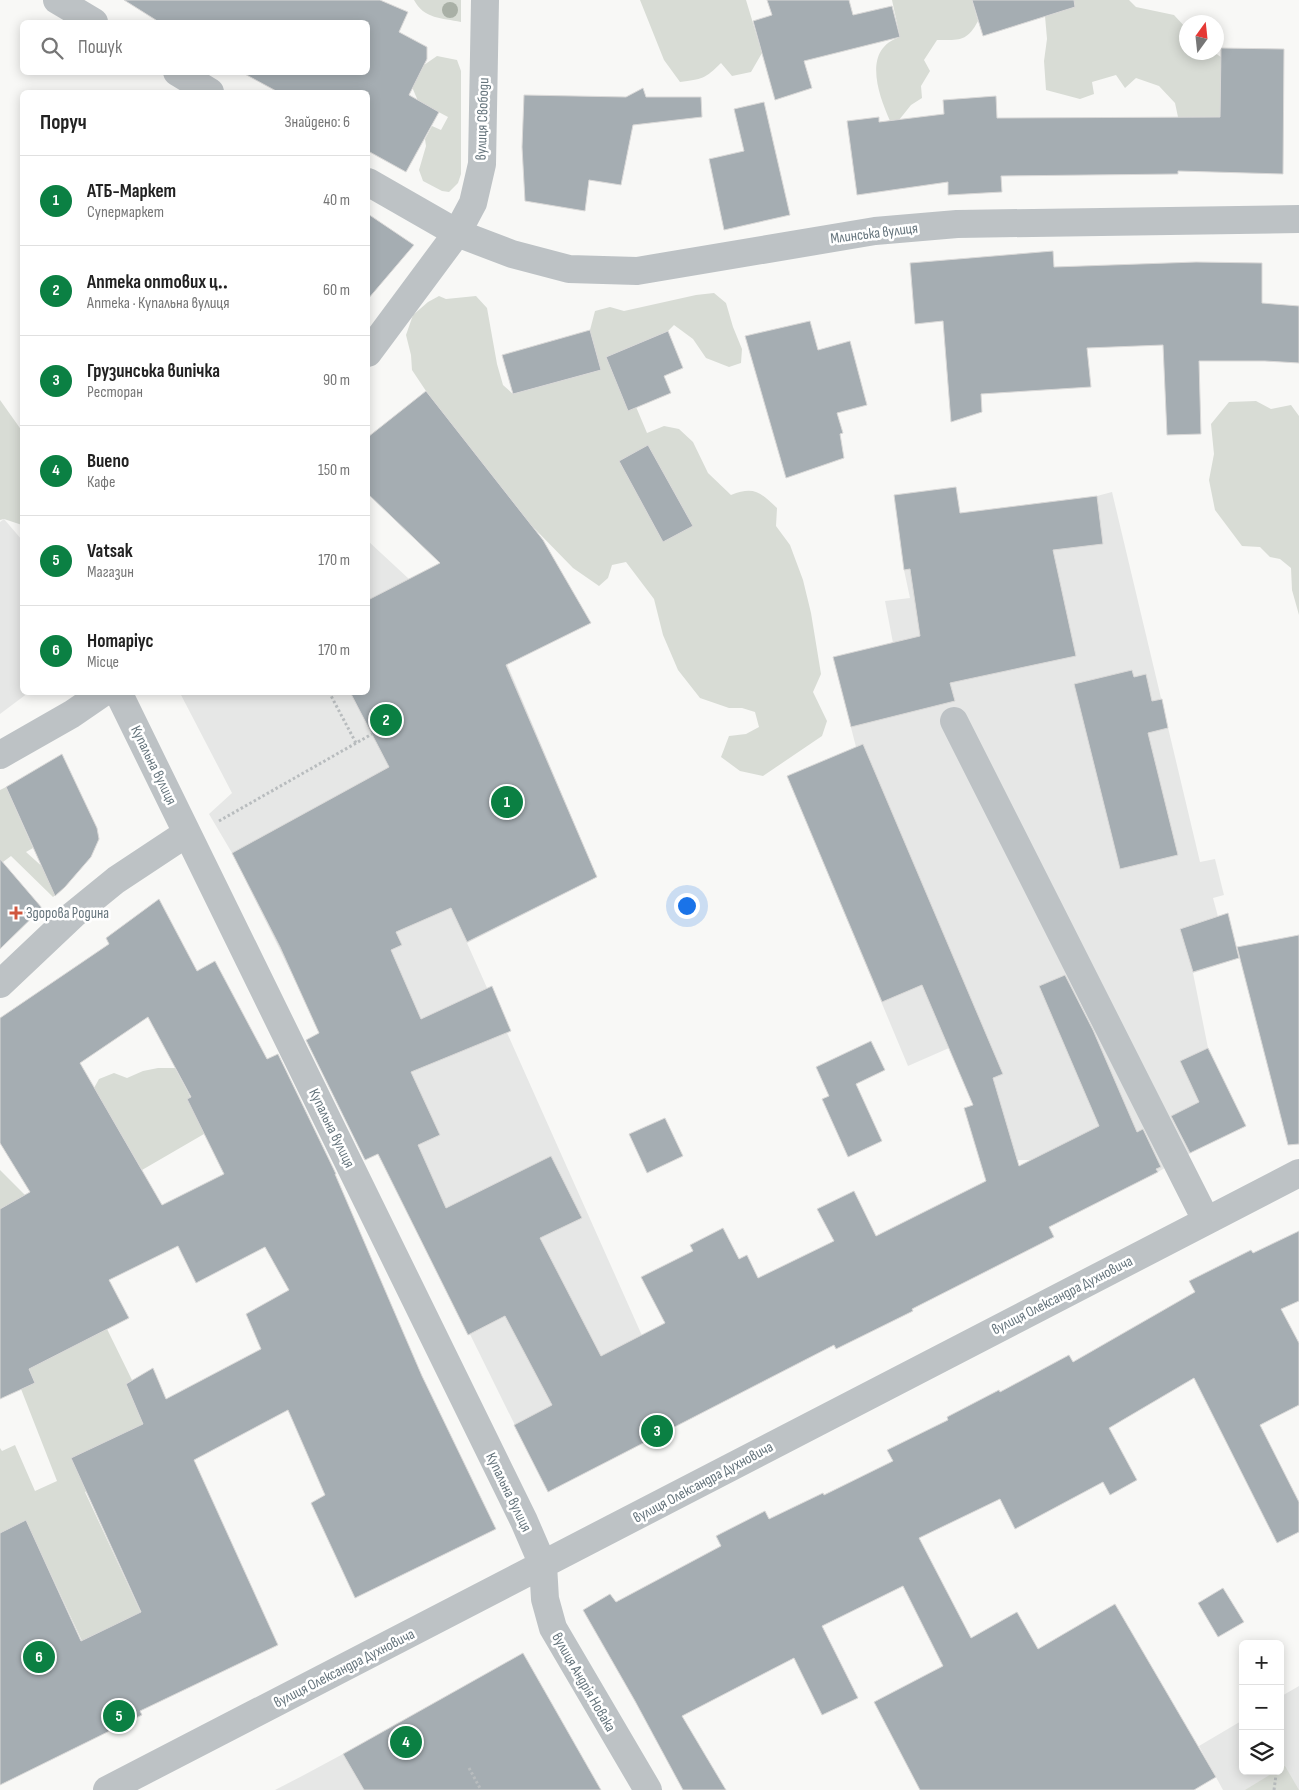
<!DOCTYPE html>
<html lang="uk">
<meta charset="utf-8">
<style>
:root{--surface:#fff;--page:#f6f6f6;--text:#222;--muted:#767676;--line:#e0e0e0;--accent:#0b8043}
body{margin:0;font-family:"Sofia Sans Condensed",sans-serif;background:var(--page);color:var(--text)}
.controls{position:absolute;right:15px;bottom:15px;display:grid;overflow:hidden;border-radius:8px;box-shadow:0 2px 12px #0003}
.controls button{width:45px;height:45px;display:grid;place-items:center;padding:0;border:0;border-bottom:1px solid var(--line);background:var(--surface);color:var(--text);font:25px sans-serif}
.compass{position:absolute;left:1179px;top:15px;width:45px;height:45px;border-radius:50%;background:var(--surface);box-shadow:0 2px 12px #0003;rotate:15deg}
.you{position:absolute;left:686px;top:905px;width:18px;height:18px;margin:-12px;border:4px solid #fff;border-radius:50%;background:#1a73e8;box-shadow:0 0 0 8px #1a73e833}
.badge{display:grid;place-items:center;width:32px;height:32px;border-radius:50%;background:var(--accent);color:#fff;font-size:16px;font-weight:700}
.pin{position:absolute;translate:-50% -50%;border:2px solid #fff;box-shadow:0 1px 5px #0006}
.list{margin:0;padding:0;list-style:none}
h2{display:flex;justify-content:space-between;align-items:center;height:65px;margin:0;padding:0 20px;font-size:21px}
h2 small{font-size:16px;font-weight:400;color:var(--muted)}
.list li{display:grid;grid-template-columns:32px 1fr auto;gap:15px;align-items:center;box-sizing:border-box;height:90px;padding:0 20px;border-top:1px solid var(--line)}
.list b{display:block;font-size:19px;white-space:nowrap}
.list p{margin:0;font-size:16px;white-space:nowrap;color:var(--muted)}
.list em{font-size:16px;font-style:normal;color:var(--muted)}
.icon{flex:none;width:28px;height:28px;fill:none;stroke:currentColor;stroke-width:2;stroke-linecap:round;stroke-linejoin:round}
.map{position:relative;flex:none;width:1299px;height:1790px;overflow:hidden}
.search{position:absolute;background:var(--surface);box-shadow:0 2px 12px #0003;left:20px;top:20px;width:350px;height:55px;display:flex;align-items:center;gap:12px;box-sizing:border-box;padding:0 18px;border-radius:8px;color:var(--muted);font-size:19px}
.panel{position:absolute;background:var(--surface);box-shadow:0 2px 12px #0003;left:20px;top:90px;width:350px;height:605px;border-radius:8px}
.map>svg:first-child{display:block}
.built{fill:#e6e7e6}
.green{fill:#d8dcd5}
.building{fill:#a5adb2;stroke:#dad9d8;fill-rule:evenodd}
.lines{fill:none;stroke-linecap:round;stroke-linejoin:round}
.path{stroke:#b8bcbe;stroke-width:3;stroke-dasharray:2.5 2.5;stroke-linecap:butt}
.minor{stroke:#bdc2c5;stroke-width:28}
.tree{fill:#a9b0a6}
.poi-dot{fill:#d0563e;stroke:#fff;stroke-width:2}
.labels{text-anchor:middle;stroke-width:5;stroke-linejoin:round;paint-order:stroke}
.street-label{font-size:15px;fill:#66757d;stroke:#fff}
.poi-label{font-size:15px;fill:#66757d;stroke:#fff;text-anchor:start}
</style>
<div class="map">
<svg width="1299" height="1790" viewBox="0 0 1299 1790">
<rect width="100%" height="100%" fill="#f8f8f6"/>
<path class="built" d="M 956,487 L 960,513 L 1097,496 L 1112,492 L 1200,862 L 1215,859 L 1224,895 L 1213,898 L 1230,961 L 1193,973 L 1208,1048 L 1246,1126 L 1194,1151 L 1158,1172 L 1062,1220 L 1032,1160 L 1017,1160 L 999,1098 L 974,1105 L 949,1048 L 908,1066 L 787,776 L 856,747 L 833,657 L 893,643 L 885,601 L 910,598 L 904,570 L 904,494 Z
M 4,519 L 22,540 L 22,692 L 28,693 L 0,714 L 0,522 Z
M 368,541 L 409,579 L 435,566 L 507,664 L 597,877 L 467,943 L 681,1423 L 548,1492 L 232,853 L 209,814 L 232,793 L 180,693 L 368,692 Z
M 1299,1686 L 1299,1790 L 1223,1790 L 1199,1746 L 1243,1720 L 1243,1771 L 1280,1771 L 1280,1697 Z
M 343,1754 L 364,1790 L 275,1790 L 304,1775 Z"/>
<path class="green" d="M 414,0 L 461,0 L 461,22 C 442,18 424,19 414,0 Z
M 640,0 L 746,0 L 762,53 L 751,72 L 732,76 L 721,63 C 705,79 702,79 680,82 L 664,60 Z
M 892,0 L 972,0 L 978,21 C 967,42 959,40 937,40 L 924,60 L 930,71 L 921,86 L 922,98 L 911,105 L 899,120 L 890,121 C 878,94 862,49 900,37 Z
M 1073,0 L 1129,0 L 1136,7 L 1174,15 L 1186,28 L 1186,52 L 1215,53 L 1221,57 L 1220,138 L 1187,134 L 1178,117 L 1175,103 L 1159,86 L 1136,78 L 1125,88 L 1116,75 L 1092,82 L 1094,94 L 1080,99 L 1046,90 L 1044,61 L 1047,39 L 1045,16 Z
M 437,56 L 457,60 L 461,71 L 461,174 L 458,183 L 449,192 L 442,191 L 423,181 L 419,170 L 426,146 L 425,139 L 432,126 L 441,130 L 448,117 L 418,101 L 412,87 L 412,80 L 419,75 L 424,65 Z
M 714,293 L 726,303 L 733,327 L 742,349 L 741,363 L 729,367 L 706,358 L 693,339 L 674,325 L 668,331 L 606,357 L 626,405 L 634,402 L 647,433 L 664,426 L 679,429 L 693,442 L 708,473 L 731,495 C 754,486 760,492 777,508 L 776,526 L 790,545 L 803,580 L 811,613 L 821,674 L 813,692 L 827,721 L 822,736 L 763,776 L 740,771 L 721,757 L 729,736 L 746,734 L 759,727 L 755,712 L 742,708 L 729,708 L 700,698 L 678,670 L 663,635 L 654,599 L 626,562 L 612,565 L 608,578 L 599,586 L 573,568 L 532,526 L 426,391 L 412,370 L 411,355 L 406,335 L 413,315 L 428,302 L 439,296 L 446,299 L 476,296 L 487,308 L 497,364 L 503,385 L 513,394 L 601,370 L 590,330 L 595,311 L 610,307 L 624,311 L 696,295 Z
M 0,400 L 22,431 L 22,525 L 4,519 L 0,520 Z
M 1256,401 L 1271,409 L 1291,405 L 1299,416 L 1299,615 L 1292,590 L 1291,568 L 1280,559 L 1270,557 L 1260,547 L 1242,546 L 1215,510 L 1209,480 L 1214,454 L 1211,424 L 1229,402 Z
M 6,787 L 33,848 L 26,852 L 65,887 L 53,897 L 11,856 L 3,862 L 0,859 L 0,790 Z
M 158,1068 L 175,1068 L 189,1094 L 204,1134 L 142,1170 L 94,1088 L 99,1079 L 114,1073 L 127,1078 L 143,1071 Z
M 0,1170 L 25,1195 L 0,1240 Z
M 107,1329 L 132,1380 L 126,1384 L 196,1549 L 127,1472 L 85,1492 L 157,1647 L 103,1637 L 100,1632 L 82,1641 L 26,1521 L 0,1533 L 0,1448 L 2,1451 L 15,1445 L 35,1491 L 57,1481 L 21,1389 L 35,1383 L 24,1356 Z
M 1285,1766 L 1299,1790 L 1245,1790 L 1276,1771 L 1280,1771 L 1280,1768 Z"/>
<path class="building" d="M 124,0 L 380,0 L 408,12 L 399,32 L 427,47 L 427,59 L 409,95 L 439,112 L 406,172 L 368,151 L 368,92 L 278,92 L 241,72 L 368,72 L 368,22 L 159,22 Z
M 767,0 L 849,0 L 853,15 L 892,6 L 900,37 L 804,61 L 812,88 L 775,100 L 753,21 L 772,15 Z
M 972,0 L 1074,0 L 1075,7 L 983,36 Z
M 1221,48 L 1284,49 L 1283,174 L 1178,171 L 1178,174 L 1001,176 L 1002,192 L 948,195 L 948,182 L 857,195 L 847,121 L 879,117 L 879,122 L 944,114 L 943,100 L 996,96 L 997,118 L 1220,117 Z
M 643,88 L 646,97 L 701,97 L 702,117 L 633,125 L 621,185 L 589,180 L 585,211 L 525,201 L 522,147 L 524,95 L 626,97 Z
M 764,102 L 790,215 L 724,230 L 709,159 L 744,151 L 734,109 Z
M 368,214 L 414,245 L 368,299 Z
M 1053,251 L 1054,267 L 1196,262 L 1262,263 L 1262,303 L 1299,306 L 1299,363 L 1265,361 L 1199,361 L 1201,434 L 1167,435 L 1163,345 L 1087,348 L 1091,387 L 981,394 L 982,412 L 951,422 L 943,321 L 915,324 L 910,263 Z
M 810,321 L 818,350 L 850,341 L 867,405 L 837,413 L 843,433 L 840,434 L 844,458 L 786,478 L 745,336 Z
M 590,330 L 601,370 L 513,394 L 502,355 Z
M 668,331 L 683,368 L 664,376 L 671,393 L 628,411 L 606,357 Z
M 426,391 L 543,540 L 591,623 L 506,665 L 597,877 L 467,942 L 451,908 L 396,932 L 402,945 L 391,950 L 421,1019 L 492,986 L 511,1031 L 411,1072 L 440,1135 L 418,1145 L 446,1208 L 551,1156 L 582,1218 L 540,1238 L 601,1356 L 665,1323 L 641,1277 L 693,1251 L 690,1245 L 723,1228 L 739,1259 L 747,1255 L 758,1278 L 834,1241 L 817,1209 L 854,1191 L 876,1236 L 986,1181 L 964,1108 L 973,1105 L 922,985 L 882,1002 L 787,776 L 863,744 L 1003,1074 L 993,1078 L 1019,1166 L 1099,1126 L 1039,986 L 1065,975 L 1093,1030 L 1137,1132 L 1143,1129 L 1161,1167 L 1156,1169 L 1158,1172 L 1049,1227 L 1054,1237 L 912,1309 L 913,1311 L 836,1349 L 834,1345 L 548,1492 L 514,1425 L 552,1405 L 505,1316 L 468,1335 L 378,1154 L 365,1160 L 306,1040 L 319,1033 L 280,947 L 232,853 L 389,767 L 350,692 L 368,692 L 368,600 L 440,563 L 368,494 L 368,437 Z
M 648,445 L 693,526 L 663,542 L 619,461 Z
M 956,487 L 960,513 L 1097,496 L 1103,544 L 1053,550 L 1076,656 L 950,683 L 955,701 L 851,727 L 833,657 L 920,636 L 910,569 L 904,570 L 894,495 Z
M 1132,670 L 1134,677 L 1146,674 L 1152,701 L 1162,699 L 1168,728 L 1148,733 L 1178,855 L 1120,869 L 1074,684 Z
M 62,754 L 97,828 L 99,839 L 91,857 L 65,887 L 55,896 L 6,787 Z
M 0,859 L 42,908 L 0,949 Z
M 159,899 L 197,971 L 215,961 L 267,1059 L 278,1054 L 336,1174 L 335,1174 L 422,1376 L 496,1529 L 355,1598 L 311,1503 L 325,1495 L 288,1410 L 194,1460 L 278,1645 L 140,1711 L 142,1715 L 0,1785 L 0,1533 L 26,1520 L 81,1641 L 141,1612 L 71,1458 L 143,1424 L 126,1384 L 153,1368 L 166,1399 L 261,1349 L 246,1314 L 289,1290 L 265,1247 L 196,1283 L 178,1246 L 109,1280 L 129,1318 L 29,1369 L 35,1383 L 0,1399 L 0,1209 L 30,1192 L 0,1143 L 0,1018 L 109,944 L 106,938 ZM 148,1017 L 191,1097 L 187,1099 L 224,1174 L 162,1205 L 80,1063 Z
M 1228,913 L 1239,958 L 1193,972 L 1180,929 Z
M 1299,935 L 1299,1144 L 1288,1145 L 1237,947 Z
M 871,1041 L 885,1070 L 856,1084 L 882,1141 L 848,1157 L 822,1099 L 829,1096 L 816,1067 Z
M 1208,1048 L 1246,1126 L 1190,1153 L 1171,1116 L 1199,1102 L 1180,1061 Z
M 665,1118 L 683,1156 L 647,1173 L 629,1134 Z
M 1299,1231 L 1299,1301 L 1281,1309 L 1299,1343 L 1299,1405 L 1260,1425 L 1299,1502 L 1299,1532 L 1277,1543 L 1194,1378 L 1109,1428 L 1137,1480 L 1110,1495 L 1103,1482 L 1015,1529 L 1000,1499 L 919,1538 L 971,1638 L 1017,1612 L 1038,1649 L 1115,1604 L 1216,1777 L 1194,1790 L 920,1790 L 874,1702 L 943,1666 L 903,1586 L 822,1626 L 858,1698 L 822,1715 L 794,1658 L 682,1716 L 726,1790 L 683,1790 L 635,1701 L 583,1610 L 610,1594 L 616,1602 L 721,1546 L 716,1536 L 765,1511 L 769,1519 L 823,1493 L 824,1495 L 893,1461 L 887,1450 L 948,1420 L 947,1417 L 999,1390 L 1000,1392 L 1069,1355 L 1073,1362 L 1195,1292 L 1189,1281 L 1251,1250 L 1253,1253 Z
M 1223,1588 L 1244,1622 L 1218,1637 L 1198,1603 Z
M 523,1653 L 601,1790 L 364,1790 L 343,1754 Z"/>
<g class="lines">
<path class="path" d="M 329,692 L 356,743
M 219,821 L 372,734
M 469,1768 L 481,1790
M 1274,1790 L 1276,1775"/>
<path class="minor" d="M 57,0 L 94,22
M 177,72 L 210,92
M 368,182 L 457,233 L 512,254 L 569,269 L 637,271 L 875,231 L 957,224 L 1299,219
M 368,353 L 457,233 L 473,203 L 482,164 L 485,0
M 118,692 L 524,1521 L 543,1565 L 545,1599 L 553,1628 L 648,1790
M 954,721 L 1206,1220
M 0,755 L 72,714 L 104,692
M 0,984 L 73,915 L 116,880 L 187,833
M 107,1790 L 1299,1173"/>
</g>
<circle class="tree" cx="450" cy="10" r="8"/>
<path class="poi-dot" d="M13.5 905.5h5v5h5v5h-5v5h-5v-5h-5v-5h5z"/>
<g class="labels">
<g class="street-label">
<text transform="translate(482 119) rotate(-88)" y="5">вулиця Свободи</text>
<text transform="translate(874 233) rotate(-7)" y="5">Млинська вулиця</text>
<text transform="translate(154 765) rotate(64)" y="5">Купальна вулиця</text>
<text transform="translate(332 1128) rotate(64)" y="5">Купальна вулиця</text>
<text transform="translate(1062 1295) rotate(-27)" y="5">вулиця Олександра Духновича</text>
<text transform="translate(703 1482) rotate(-28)" y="5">вулиця Олександра Духновича</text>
<text transform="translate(509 1492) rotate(64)" y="5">Купальна вулиця</text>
<text transform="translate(344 1668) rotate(-27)" y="5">вулиця Олександра Духновича</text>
<text transform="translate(584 1682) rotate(60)" y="5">вулиця Андрія Новака</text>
</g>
<g class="poi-label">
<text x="26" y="918">Здорова Родина</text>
</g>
</g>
</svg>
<div class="controls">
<button>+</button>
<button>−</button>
<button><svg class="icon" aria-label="layers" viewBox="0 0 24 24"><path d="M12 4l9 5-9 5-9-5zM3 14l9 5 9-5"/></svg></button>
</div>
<svg class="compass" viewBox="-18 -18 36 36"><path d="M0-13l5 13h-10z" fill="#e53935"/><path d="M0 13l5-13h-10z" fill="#767676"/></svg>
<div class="you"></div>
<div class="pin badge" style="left:507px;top:802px">1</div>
<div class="pin badge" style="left:386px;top:720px">2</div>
<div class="pin badge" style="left:657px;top:1431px">3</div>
<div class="pin badge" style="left:406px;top:1742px">4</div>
<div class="pin badge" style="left:119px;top:1716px">5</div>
<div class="pin badge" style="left:39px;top:1657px">6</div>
<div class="search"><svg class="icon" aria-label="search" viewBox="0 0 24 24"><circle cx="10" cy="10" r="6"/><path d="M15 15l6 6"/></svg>Пошук</div>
<section class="panel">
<h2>Поруч<small>Знайдено: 6</small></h2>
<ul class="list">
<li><span class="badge">1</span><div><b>АТБ-Маркет</b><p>Супермаркет</p></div><em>40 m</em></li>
<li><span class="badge">2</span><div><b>Аптека оптових ц‥</b><p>Аптека · Купальна вулиця</p></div><em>60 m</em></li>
<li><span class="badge">3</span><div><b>Грузинська випічка</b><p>Ресторан</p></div><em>90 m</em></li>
<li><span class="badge">4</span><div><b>Bueno</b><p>Кафе</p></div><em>150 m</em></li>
<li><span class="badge">5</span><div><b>Vatsak</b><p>Магазин</p></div><em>170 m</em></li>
<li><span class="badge">6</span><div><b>Нотаріус</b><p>Місце</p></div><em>170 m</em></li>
</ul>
</section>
</div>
